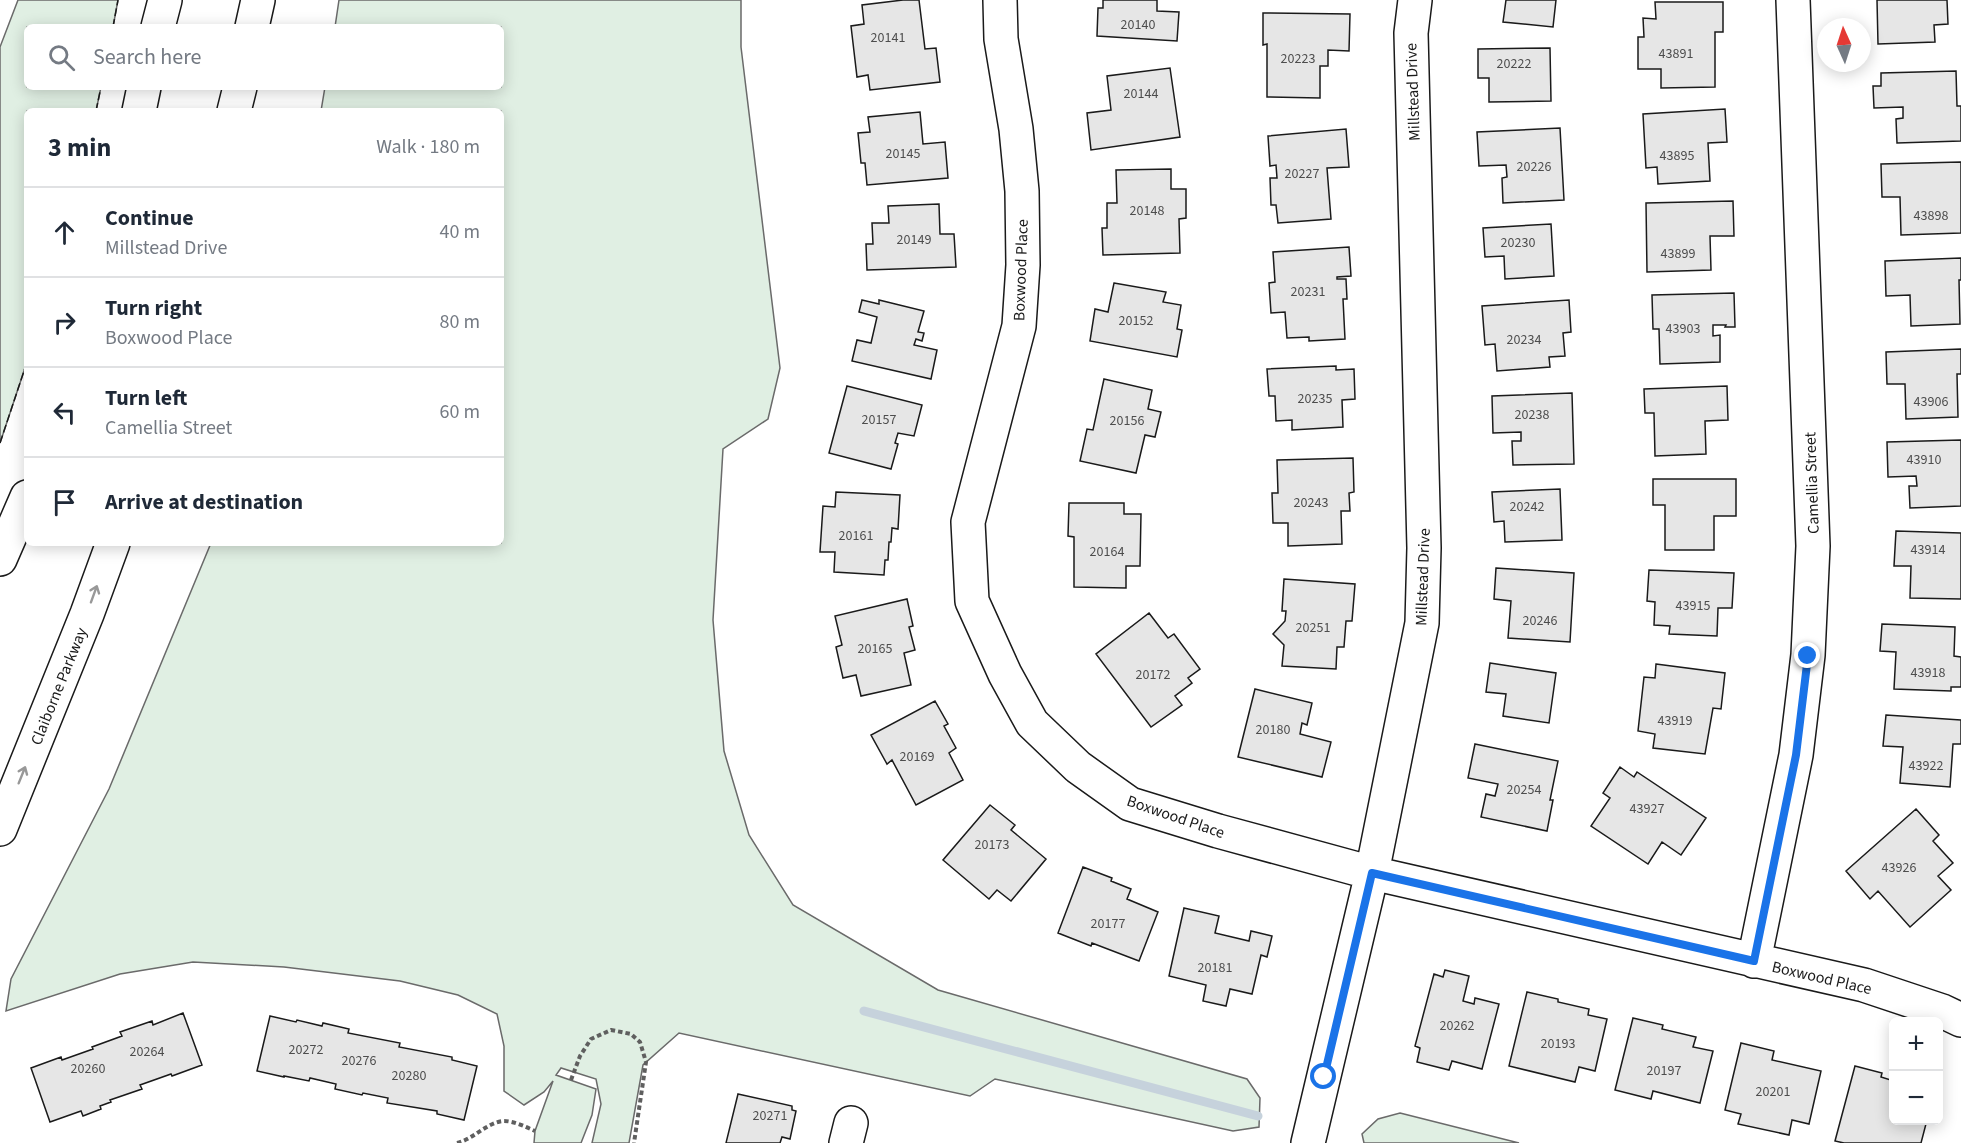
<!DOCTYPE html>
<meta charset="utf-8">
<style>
:root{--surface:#fff;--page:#f6f6f7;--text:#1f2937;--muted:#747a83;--line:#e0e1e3}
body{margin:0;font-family:"Source Sans 3",sans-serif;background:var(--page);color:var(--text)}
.controls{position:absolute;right:18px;bottom:18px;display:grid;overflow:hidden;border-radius:9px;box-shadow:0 3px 15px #0003}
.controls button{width:54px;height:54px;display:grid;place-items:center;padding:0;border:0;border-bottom:2px solid var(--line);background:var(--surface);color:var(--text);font:30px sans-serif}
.compass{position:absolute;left:1817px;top:18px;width:54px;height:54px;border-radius:50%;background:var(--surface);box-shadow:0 3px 15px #0003;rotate:357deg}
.stop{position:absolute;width:18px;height:18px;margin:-14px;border:4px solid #1a73e8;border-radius:50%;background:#fff}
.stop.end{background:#1a73e8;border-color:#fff;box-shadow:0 2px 6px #0008}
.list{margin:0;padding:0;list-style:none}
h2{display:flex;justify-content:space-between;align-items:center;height:78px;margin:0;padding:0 24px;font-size:26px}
h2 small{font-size:20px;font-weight:400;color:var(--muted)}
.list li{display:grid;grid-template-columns:39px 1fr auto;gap:18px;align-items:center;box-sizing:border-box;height:90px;padding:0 24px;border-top:2px solid var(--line)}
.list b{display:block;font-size:22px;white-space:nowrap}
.list p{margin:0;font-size:20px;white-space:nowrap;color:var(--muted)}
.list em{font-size:20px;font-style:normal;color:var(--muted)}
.icon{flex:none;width:33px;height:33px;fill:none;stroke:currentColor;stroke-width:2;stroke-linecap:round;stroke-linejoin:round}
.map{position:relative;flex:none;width:1961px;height:1143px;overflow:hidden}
.search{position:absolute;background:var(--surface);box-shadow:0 3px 15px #0003;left:24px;top:24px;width:480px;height:66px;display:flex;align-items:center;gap:15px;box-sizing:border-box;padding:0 21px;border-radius:9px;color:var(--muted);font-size:22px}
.panel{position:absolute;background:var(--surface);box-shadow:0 3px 15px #0003;left:24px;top:108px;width:480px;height:438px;border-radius:9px}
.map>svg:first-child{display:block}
.green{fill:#e0efe3;stroke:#6a6a6a;stroke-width:1.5}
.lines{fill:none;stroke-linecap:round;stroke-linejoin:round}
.stream{stroke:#c6d2dc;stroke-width:9}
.building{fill:#e6e6e6;stroke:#1a1a1a;stroke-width:1.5}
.minor-casing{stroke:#1a1a1a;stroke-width:36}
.major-casing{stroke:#1a1a1a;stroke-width:36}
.path{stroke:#5f5f5f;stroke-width:4;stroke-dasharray:4.5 3;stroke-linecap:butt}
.minor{stroke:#fff;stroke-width:33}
.major{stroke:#fff;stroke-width:33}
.fence{stroke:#1a1a1a;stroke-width:1.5;stroke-dasharray:8 3;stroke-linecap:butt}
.oneway{stroke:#989898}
.route{stroke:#1a73e8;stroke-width:8}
.labels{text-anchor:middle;stroke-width:4.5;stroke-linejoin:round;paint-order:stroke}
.number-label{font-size:14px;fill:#4d4d4d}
.street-label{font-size:16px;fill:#1a1a1a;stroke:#fff}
</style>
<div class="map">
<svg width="1961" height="1143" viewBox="0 0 1961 1143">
<rect width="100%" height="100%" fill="#fff"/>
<path class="green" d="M 18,0 L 118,0 L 113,27 L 27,27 L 27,87 L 101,87 L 96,111 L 27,111 L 27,362 L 0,443 L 0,47 Z
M 339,0 L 741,0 L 741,47 L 780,368 L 768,419 L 723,449 L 713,620 L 724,751 L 749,835 L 793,905 L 938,990 L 1247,1079 L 1260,1098 L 1259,1127 L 1233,1131 L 995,1079 L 970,1096 L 679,1033 L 643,1065 L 629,1143 L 592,1143 L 601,1104 L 596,1079 L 561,1068 L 556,1075 L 596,1089 L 592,1115 L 581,1143 L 534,1143 L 535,1131 L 553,1081 L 544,1092 L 524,1105 L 504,1091 L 504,1046 L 497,1014 L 458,995 L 400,981 L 284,967 L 193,962 L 120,974 L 6,1011 L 11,979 L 109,789 L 211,543 L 501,543 L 501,111 L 321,111 L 325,87 L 501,87 L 501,27 L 335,27 Z
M 1400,1113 L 1519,1143 L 1364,1143 L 1362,1134 L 1378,1119 Z"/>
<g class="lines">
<path class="stream" d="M 864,1011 L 1258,1116"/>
</g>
<path class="building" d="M 903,0 L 919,0 L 925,49 L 936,48 L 940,82 L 870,90 L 868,75 L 857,77 L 851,26 L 864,24 L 862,5 Z
M 1103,0 L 1157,0 L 1157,11 L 1179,12 L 1177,41 L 1097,36 L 1098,8 L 1103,8 Z
M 1506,0 L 1556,0 L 1553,27 L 1503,22 Z
M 1877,0 L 1947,0 L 1948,24 L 1934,25 L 1935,42 L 1878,44 Z
M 1655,2 L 1723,2 L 1723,32 L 1715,32 L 1715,87 L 1661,88 L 1661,69 L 1638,69 L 1638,37 L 1644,37 L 1643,18 L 1656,19 Z
M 1263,13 L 1350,14 L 1349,51 L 1328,50 L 1328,66 L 1320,66 L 1320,98 L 1267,97 L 1267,44 L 1263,45 Z
M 1550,48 L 1551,101 L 1489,102 L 1489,78 L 1478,78 L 1478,49 Z
M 1170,68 L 1180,137 L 1091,150 L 1087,113 L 1111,110 L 1107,76 Z
M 1956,71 L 1957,106 L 1961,106 L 1961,141 L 1897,143 L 1896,119 L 1903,118 L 1903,107 L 1874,108 L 1873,86 L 1881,86 L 1881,73 Z
M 1725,109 L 1727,142 L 1708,143 L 1710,181 L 1658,184 L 1657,167 L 1646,168 L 1643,114 Z
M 920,112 L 923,144 L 945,142 L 948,178 L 867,185 L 865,163 L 861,163 L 858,133 L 870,132 L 868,117 Z
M 1560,128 L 1564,200 L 1503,203 L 1502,178 L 1507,177 L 1506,165 L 1479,166 L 1477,132 Z
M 1346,129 L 1349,167 L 1327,168 L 1331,219 L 1278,223 L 1276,205 L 1271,205 L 1270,178 L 1277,178 L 1276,165 L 1270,166 L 1268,136 Z
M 1961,162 L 1961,233 L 1901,235 L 1900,197 L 1882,197 L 1881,164 Z
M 1171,169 L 1171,189 L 1186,189 L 1186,218 L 1179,219 L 1180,253 L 1103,255 L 1102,228 L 1107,228 L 1107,203 L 1117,203 L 1116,170 Z
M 1733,201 L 1734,236 L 1710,236 L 1711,270 L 1647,272 L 1646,203 Z
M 939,204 L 940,234 L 954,234 L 956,267 L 867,270 L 866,244 L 873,244 L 872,223 L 889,223 L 888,206 Z
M 1551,224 L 1554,276 L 1505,279 L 1504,256 L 1485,257 L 1483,228 Z
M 1349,247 L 1351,276 L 1337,277 L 1337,279 L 1346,279 L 1347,299 L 1343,299 L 1345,339 L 1309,341 L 1309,337 L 1287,338 L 1285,312 L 1271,313 L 1269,283 L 1275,282 L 1273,252 Z
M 1961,258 L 1961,280 L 1959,280 L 1960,324 L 1911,326 L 1910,295 L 1886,296 L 1885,261 Z
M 1114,283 L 1166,292 L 1163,302 L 1181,305 L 1177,329 L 1182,330 L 1177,357 L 1090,341 L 1095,309 L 1108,312 Z
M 1734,293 L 1735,327 L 1725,327 L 1726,325 L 1713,325 L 1713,336 L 1720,335 L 1720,362 L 1660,364 L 1659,329 L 1653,329 L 1652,295 Z
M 862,300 L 879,304 L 879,300 L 924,311 L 918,332 L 924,333 L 922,341 L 916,339 L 914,345 L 937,350 L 931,379 L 852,361 L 857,340 L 871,343 L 877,317 L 859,312 Z
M 1569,300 L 1571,332 L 1563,333 L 1565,356 L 1549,357 L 1550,367 L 1497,371 L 1495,344 L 1485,345 L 1482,306 Z
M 1961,349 L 1961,374 L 1957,374 L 1958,417 L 1906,419 L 1905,384 L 1887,384 L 1886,352 Z
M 1336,366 L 1336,370 L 1354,369 L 1355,399 L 1342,400 L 1343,427 L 1292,430 L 1292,420 L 1276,421 L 1275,396 L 1269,396 L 1267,369 Z
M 1104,379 L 1152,390 L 1148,409 L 1161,412 L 1155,437 L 1145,435 L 1136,473 L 1080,461 L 1087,429 L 1093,430 Z
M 847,386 L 922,405 L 914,436 L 898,433 L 895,443 L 898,444 L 891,469 L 829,453 Z
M 1727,386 L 1728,420 L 1705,421 L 1706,454 L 1655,456 L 1654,413 L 1645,413 L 1644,389 Z
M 1572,393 L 1574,464 L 1513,465 L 1512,441 L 1521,441 L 1521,432 L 1493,433 L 1492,396 Z
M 1961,440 L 1961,506 L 1910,508 L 1909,486 L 1917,486 L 1916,476 L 1888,477 L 1887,442 Z
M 1353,458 L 1354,492 L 1349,493 L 1350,511 L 1341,511 L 1342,544 L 1288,546 L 1288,523 L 1273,523 L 1272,493 L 1278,493 L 1277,460 Z
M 1653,479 L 1736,479 L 1736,516 L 1714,516 L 1714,550 L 1665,550 L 1665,505 L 1653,505 Z
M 1560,489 L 1562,540 L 1505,542 L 1504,521 L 1494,522 L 1492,492 Z
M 836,492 L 900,495 L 898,529 L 892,528 L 891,542 L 889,542 L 888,560 L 885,560 L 884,575 L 834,572 L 835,552 L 820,552 L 823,506 L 835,507 Z
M 1069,503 L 1124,503 L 1124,514 L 1141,514 L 1140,566 L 1126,566 L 1126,588 L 1074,587 L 1074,537 L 1068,536 Z
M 1896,531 L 1961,533 L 1961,599 L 1910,598 L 1911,566 L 1894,566 Z
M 1496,568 L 1574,573 L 1570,642 L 1508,638 L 1511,601 L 1494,599 Z
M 1649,570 L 1734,573 L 1732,608 L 1718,608 L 1717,636 L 1669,634 L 1670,626 L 1654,625 L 1655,602 L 1647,601 Z
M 1284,579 L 1355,584 L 1352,621 L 1346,621 L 1344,647 L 1337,647 L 1336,669 L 1282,666 L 1284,645 L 1273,634 L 1285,621 L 1286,611 L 1282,611 Z
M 907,599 L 913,626 L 909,627 L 915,650 L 904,653 L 911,685 L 861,696 L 856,675 L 843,678 L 836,647 L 842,645 L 835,616 Z
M 1149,613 L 1168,638 L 1174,634 L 1200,669 L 1188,678 L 1192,683 L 1175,696 L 1182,705 L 1151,727 L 1096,654 Z
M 1882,624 L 1955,627 L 1954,656 L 1961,657 L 1961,687 L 1951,687 L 1951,691 L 1894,689 L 1896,652 L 1880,651 Z
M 1490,663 L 1556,673 L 1549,723 L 1503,716 L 1506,694 L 1486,692 Z
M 1656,664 L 1725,673 L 1721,709 L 1713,708 L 1705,754 L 1653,748 L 1655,734 L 1638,731 L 1644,677 L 1655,678 Z
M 1255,689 L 1312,703 L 1307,725 L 1302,723 L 1300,734 L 1331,742 L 1322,777 L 1238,757 Z
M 935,701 L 948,724 L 944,726 L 956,748 L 949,753 L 963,780 L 916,805 L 892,760 L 887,764 L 871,735 Z
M 1886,715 L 1961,720 L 1961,744 L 1953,744 L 1950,787 L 1900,783 L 1903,747 L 1883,746 Z
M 1475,744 L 1558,761 L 1550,800 L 1553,800 L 1547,831 L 1481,817 L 1486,794 L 1495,796 L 1498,784 L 1468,778 Z
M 1620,767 L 1634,777 L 1637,772 L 1706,818 L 1681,855 L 1662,842 L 1648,864 L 1591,826 L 1610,798 L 1603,793 Z
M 990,805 L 1015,825 L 1011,830 L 1046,859 L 1011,901 L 997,890 L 989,899 L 943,860 Z
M 1916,809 L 1939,835 L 1933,841 L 1953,863 L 1938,876 L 1951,890 L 1910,927 L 1878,891 L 1870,899 L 1846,871 Z
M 1083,867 L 1112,878 L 1111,881 L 1131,889 L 1127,899 L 1158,912 L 1139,961 L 1092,943 L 1091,946 L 1058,933 Z
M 1184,908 L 1219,916 L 1215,933 L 1249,941 L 1251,931 L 1272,936 L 1267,957 L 1261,955 L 1252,994 L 1230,989 L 1226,1006 L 1203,1001 L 1206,985 L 1169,976 Z
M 1445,970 L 1469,976 L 1463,1001 L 1474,1004 L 1475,998 L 1499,1004 L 1482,1069 L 1452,1061 L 1449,1070 L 1417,1062 L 1420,1048 L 1415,1046 L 1434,974 L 1443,977 Z
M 1527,992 L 1558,999 L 1558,1002 L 1589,1009 L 1588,1015 L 1607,1019 L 1595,1071 L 1579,1067 L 1575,1082 L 1509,1066 Z
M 183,1013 L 202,1065 L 172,1076 L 171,1074 L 140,1085 L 142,1089 L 110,1100 L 111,1102 L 100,1106 L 101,1109 L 83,1116 L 81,1111 L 50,1122 L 31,1068 L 61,1057 L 62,1060 L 93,1049 L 92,1047 L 122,1036 L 120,1032 L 152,1021 L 153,1025 Z
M 270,1016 L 296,1022 L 297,1020 L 322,1026 L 323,1023 L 349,1029 L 348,1033 L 400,1043 L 399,1047 L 452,1057 L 452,1060 L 477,1066 L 464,1120 L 437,1114 L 437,1111 L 387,1103 L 388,1098 L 363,1093 L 362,1095 L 335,1089 L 336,1084 L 310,1078 L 309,1081 L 284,1076 L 284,1077 L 257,1071 Z
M 1633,1018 L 1663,1025 L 1662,1029 L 1696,1037 L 1693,1047 L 1713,1051 L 1700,1103 L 1653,1091 L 1651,1099 L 1615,1090 Z
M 1741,1043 L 1774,1051 L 1772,1060 L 1821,1071 L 1809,1124 L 1792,1120 L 1789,1135 L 1738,1124 L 1741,1114 L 1725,1110 Z
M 1855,1066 L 1882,1073 L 1881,1077 L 1894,1081 L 1894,1120 L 1927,1120 L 1921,1143 L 1844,1143 L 1835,1141 Z
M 738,1094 L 792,1106 L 792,1110 L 796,1111 L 790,1139 L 782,1137 L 780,1143 L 726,1143 Z"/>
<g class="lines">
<defs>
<path id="minor" d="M 1000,0 L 1001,39 L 1016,129 L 1022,191 L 1023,265 L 1019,326 L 968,522 L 972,601 L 1005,674 L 1032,723 L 1078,767 L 1130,804 L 1218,831 L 1372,873 L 1864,985 L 1942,1011 L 1961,1020
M 1754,961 L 1796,755 L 1808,655 L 1813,546 L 1793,0
M 846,1143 L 851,1123
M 1308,1143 L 1372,873 L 1422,623 L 1424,548 L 1411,33 L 1415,0"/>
<path id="major" d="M 158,27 L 165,0
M 252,27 L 258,0
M 139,111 L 144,87
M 234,111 L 240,87
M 0,559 L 27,497
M 0,829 L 87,614 L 113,543"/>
</defs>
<use href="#minor" class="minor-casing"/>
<use href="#major" class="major-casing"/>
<path class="path" d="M 571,1080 L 580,1056 L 591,1039 L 611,1030 L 631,1034 L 640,1042 L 646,1062 L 634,1143
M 457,1143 C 474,1139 487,1122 504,1121 C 514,1121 526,1127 535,1131"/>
<use href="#minor" class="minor"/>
<use href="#major" class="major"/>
<path class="fence" d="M 113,27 L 118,0
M 96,111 L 101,87
M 0,443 L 27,362"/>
</g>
<defs><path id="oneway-shaft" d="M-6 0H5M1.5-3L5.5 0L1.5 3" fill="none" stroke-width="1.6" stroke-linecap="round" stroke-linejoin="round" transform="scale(1.5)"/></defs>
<g class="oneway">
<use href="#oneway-shaft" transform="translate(94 594) rotate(-70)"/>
<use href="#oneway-shaft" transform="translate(22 775) rotate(-68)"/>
</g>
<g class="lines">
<path class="route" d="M 1324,1077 L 1372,873 L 1754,961 L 1796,755 L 1808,656"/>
</g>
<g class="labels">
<g class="number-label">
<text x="1138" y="29">20140</text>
<text x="888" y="42">20141</text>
<text x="1676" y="58">43891</text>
<text x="1298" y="63">20223</text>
<text x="1514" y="68">20222</text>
<text x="1141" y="98">20144</text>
<text x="903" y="158">20145</text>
<text x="1677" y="160">43895</text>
<text x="1534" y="171">20226</text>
<text x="1302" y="178">20227</text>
<text x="1147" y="215">20148</text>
<text x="1931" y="220">43898</text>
<text x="914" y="244">20149</text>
<text x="1518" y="247">20230</text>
<text x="1678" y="258">43899</text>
<text x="1308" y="296">20231</text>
<text x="1136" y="325">20152</text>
<text x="1683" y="333">43903</text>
<text x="1524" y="344">20234</text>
<text x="1315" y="403">20235</text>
<text x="1931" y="406">43906</text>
<text x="1532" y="419">20238</text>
<text x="879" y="424">20157</text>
<text x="1127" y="425">20156</text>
<text x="1924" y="464">43910</text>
<text x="1311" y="507">20243</text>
<text x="1527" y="511">20242</text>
<text x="856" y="540">20161</text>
<text x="1928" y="554">43914</text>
<text x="1107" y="556">20164</text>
<text x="1693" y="610">43915</text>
<text x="1540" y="625">20246</text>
<text x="1313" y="632">20251</text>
<text x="875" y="653">20165</text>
<text x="1928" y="677">43918</text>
<text x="1153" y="679">20172</text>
<text x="1675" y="725">43919</text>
<text x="1273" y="734">20180</text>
<text x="917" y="761">20169</text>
<text x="1926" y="770">43922</text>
<text x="1524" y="794">20254</text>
<text x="1647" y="813">43927</text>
<text x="992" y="849">20173</text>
<text x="1899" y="872">43926</text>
<text x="1108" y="928">20177</text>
<text x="1215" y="972">20181</text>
<text x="1457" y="1030">20262</text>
<text x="1558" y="1048">20193</text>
<text x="306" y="1054">20272</text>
<text x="147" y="1056">20264</text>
<text x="359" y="1065">20276</text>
<text x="88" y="1073">20260</text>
<text x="1664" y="1075">20197</text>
<text x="409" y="1080">20280</text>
<text x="1773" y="1096">20201</text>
<text x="770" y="1120">20271</text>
</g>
<g class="street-label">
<text transform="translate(1412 92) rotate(-92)" y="6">Millstead Drive</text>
<text transform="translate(1020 270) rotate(-88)" y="6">Boxwood Place</text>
<text transform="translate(1811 483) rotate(-92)" y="6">Camellia Street</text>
<text transform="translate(1422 577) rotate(-88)" y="6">Millstead Drive</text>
<text transform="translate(58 686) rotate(-68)" y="6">Claiborne Parkway</text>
<text transform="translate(1176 816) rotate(19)" y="6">Boxwood Place</text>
<text transform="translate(1822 977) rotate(13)" y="6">Boxwood Place</text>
</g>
</g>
</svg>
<div class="controls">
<button>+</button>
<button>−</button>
</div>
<svg class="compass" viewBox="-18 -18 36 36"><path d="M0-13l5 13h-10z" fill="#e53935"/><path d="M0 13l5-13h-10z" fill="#747a83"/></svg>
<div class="stop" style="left:1324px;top:1077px"></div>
<div class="stop end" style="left:1808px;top:656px"></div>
<div class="search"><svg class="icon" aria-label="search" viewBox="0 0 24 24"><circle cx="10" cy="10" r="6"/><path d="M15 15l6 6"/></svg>Search here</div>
<section class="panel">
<h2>3 min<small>Walk · 180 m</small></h2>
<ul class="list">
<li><svg class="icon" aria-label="ahead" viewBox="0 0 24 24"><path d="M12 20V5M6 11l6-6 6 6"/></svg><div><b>Continue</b><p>Millstead Drive</p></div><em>40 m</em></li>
<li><svg class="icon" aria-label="right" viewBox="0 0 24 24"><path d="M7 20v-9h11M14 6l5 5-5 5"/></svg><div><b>Turn right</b><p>Boxwood Place</p></div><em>80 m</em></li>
<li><svg class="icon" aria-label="left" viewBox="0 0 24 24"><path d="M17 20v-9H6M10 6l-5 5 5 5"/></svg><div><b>Turn left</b><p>Camellia Street</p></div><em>60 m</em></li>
<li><svg class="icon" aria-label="arrive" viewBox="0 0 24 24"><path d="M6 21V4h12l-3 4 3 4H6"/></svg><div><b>Arrive at destination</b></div></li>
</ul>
</section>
</div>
